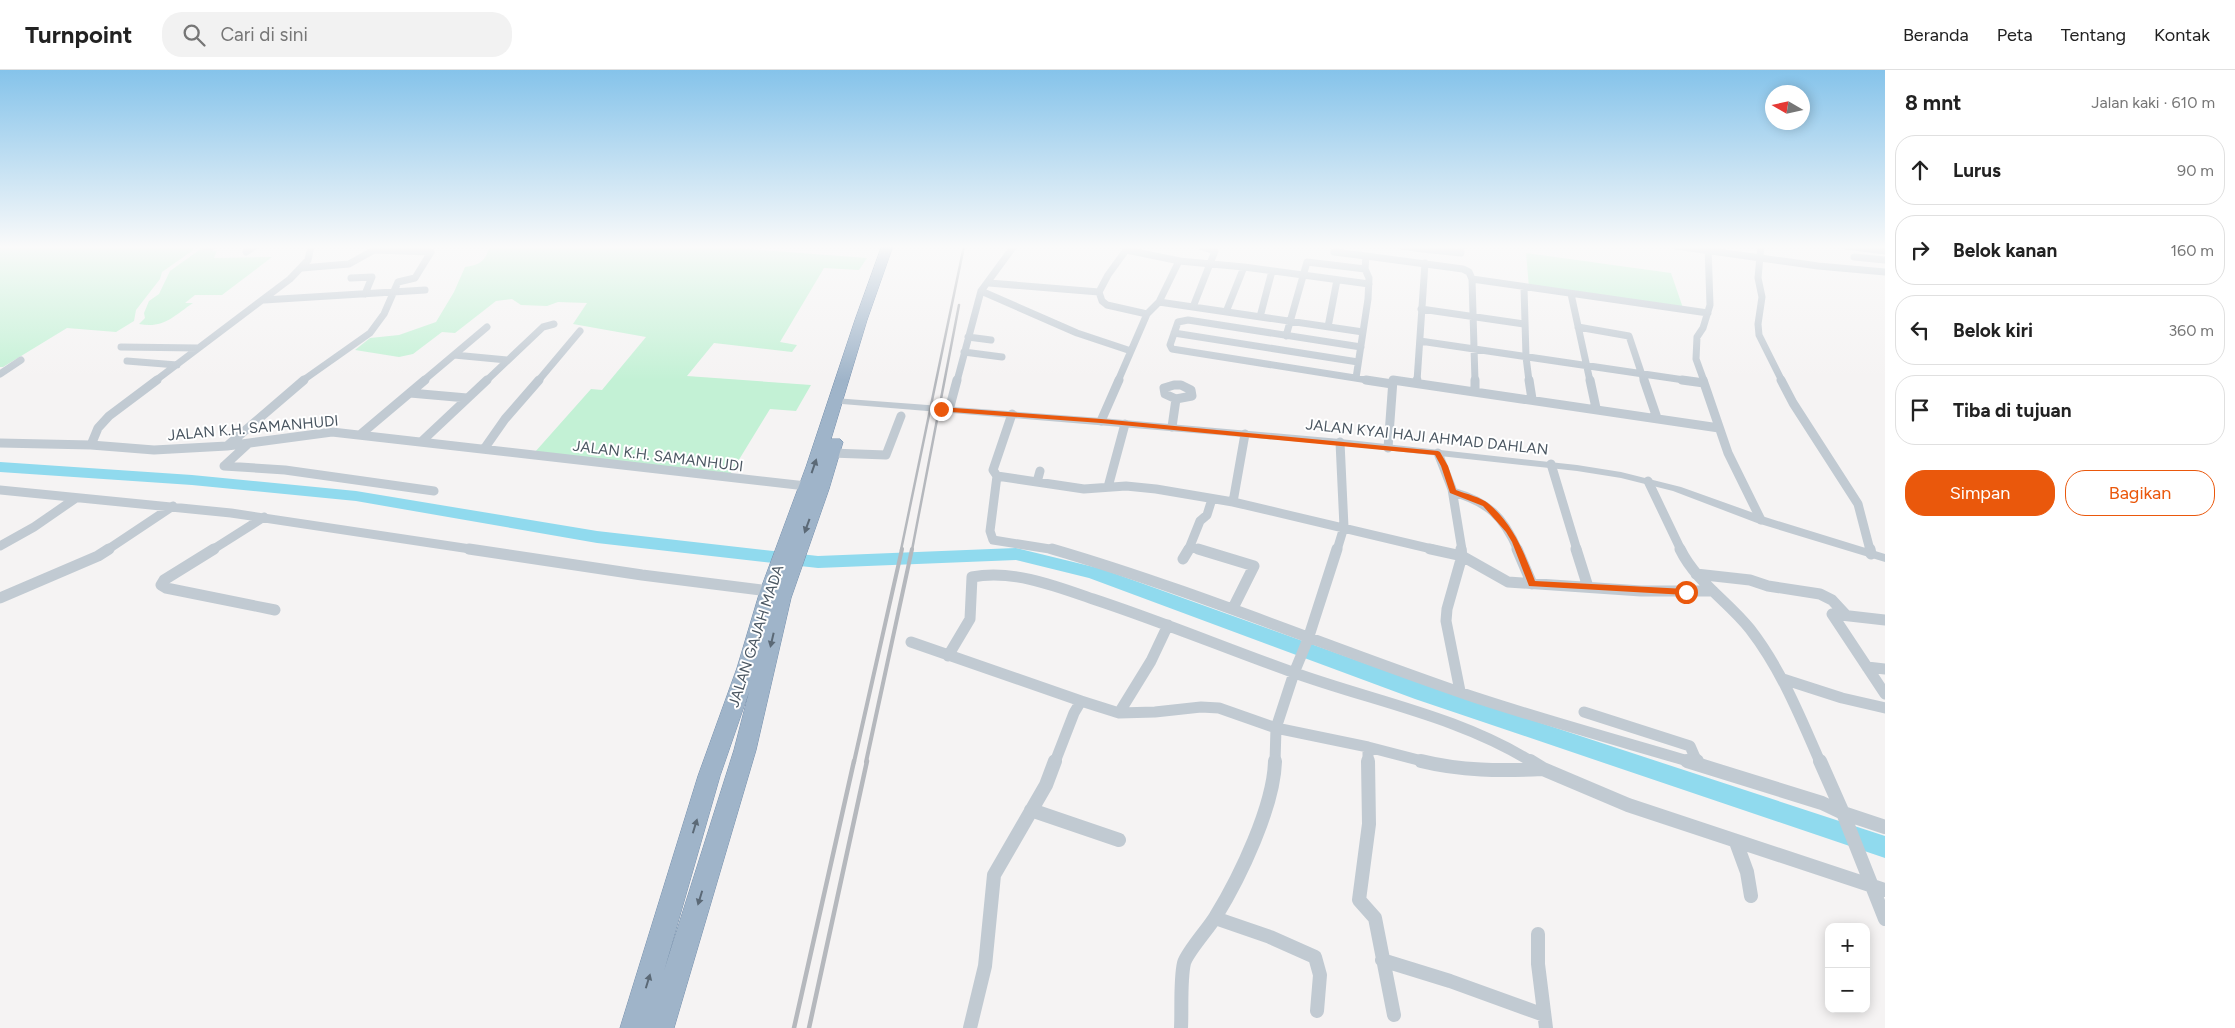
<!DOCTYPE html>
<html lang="id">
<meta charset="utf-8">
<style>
:root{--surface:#fff;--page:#f2f2f2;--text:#222;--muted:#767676;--line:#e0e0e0;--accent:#ea580c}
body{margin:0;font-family:Figtree,sans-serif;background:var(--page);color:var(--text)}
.controls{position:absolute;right:15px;bottom:15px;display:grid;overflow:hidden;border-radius:10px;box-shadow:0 2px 12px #0003}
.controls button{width:45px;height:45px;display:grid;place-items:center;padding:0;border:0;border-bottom:1px solid var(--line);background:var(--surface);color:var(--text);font:25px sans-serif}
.compass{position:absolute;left:1765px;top:15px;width:45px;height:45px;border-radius:50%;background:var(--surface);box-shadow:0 2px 12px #0003;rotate:279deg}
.stop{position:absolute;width:15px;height:15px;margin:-11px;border:4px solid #ea580c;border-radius:50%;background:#fff}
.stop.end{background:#ea580c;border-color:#fff;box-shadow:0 1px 5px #0008}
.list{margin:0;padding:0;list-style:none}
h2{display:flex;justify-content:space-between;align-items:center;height:65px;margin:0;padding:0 20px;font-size:21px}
h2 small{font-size:16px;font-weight:400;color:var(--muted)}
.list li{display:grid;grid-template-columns:32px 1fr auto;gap:15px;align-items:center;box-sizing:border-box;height:70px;margin:0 10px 10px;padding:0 10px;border:1px solid var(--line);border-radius:20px}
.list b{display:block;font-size:19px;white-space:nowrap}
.list em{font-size:16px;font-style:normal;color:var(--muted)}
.actions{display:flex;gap:10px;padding:15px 20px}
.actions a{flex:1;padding:11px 0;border:1px solid var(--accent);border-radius:20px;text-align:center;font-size:18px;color:var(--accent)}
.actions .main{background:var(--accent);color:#fff}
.icon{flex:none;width:28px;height:28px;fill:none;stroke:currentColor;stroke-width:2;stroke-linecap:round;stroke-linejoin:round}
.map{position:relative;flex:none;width:1885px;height:958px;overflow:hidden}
header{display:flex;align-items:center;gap:30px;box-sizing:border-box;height:70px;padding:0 25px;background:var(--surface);border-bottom:1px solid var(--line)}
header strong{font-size:24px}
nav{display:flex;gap:28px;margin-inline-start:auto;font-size:18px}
.search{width:350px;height:45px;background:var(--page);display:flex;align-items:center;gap:12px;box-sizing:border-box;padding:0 18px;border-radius:20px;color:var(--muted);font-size:19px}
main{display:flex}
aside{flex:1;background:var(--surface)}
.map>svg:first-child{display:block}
.green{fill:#c3f1d5}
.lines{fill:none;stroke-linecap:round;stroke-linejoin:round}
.river{fill:#90daee;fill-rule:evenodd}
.trunk-casing{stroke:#7690ad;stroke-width:1}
.minor-far3{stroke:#c1cad2;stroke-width:7}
.minor-far2{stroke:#c1cad2;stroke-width:9}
.minor-far1{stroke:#c1cad2;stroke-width:11}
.minor{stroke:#c1cad2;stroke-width:14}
.tertiary{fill:#c1cad2;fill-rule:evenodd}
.trunk{fill:#9fb4c9;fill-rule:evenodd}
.rail-far2{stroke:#b5b8bd;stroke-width:2.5}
.rail-far1{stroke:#b5b8bd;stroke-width:4}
.rail{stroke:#b5b8bd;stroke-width:4.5}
.oneway{fill:#5b6976}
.route{fill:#ea580c}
.labels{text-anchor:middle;stroke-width:4;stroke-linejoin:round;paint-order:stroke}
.street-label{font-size:15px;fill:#4a5661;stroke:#fff}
</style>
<header>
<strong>Turnpoint</strong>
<div class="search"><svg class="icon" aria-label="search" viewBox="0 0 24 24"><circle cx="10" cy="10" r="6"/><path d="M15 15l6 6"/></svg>Cari di sini</div>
<nav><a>Beranda</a><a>Peta</a><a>Tentang</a><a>Kontak</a></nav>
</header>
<main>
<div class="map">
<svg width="1885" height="958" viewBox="0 0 1885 958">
<rect width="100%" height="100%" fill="#f5f3f3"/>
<path class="green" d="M 0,176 L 195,176 L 192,181 L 162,202 L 160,209 L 136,240 L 134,251 L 116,262 L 67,258 L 3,297 L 0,297 Z
M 472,176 L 736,176 L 735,178 L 867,188 L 859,200 L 824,198 L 780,272 L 797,275 L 792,282 L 714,273 L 687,306 L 811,315 L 796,341 L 770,339 L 729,406 L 535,382 L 591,319 L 602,320 L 646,267 L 573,254 L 587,233 L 558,232 L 547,236 L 521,235 L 512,229 L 496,231 L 455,263 L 442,262 L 413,284 L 399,287 L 355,280 L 370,268 L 399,265 L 436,252 L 454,222 L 465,197 C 479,195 485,192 489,178 Z
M 217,177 L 213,181 L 217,181 L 214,188 L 272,187 L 222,225 L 195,225 L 185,233 L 193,233 C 174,246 163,259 139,254 L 145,248 L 144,243 L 149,231 L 159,224 L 170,201 L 202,178 Z
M 1526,183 L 1671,203 L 1683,238 L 1529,217 Z"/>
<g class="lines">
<path class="river" d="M 0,392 L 192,405 L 356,421 L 597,461 L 818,486 L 1016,478 L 1102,499 L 1431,617 L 1885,766 L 1885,788 L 1415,629 L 1089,508 L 1016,490 L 818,498 L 597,473 L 356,431 L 192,415 L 0,402 Z"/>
<defs>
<path id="trunk" d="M 882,176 L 893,176 L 867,250 L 831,369 L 840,369 L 843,372 L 829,419 L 791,528 L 756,680 L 674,958 L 620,958 L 698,706 L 737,598 L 760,521 L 806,397 L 855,250 ZM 749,622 L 734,680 L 664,901 L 720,706 Z"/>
</defs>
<use href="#trunk" class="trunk-casing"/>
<path class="minor-far3" d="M 1129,176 L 1108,205 L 1099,222 L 1102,231 L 1107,235 L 1147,244
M 1402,176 L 1422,179 L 1421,176
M 1675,176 L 1818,196 L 1885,202
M 1761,176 L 1758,208 L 1762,227 L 1758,254 L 1759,265 L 1782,311
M 1846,176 L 1885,181
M 205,177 L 212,176
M 1422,179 L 1461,183 L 1461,176
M 1126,180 L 1180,191
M 246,182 L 255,176
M 1334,182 L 1366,186
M 1854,187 L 1885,190
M 351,208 L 372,207 L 365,224
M 1472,209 L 1708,243
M 989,213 L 1099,222
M 1524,217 L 1526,287 L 1529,311
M 981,221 L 1077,263 L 1131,281
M 1571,224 L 1590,311
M 264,230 L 425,220
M 1159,232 L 1363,262
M 1193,237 L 1215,181 L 1202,177
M 1421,239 L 1524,254
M 1226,242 L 1244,197
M 1260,247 L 1272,201
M 1328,257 L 1337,210
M 1578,257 L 1629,266 L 1644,311
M 1174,263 L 1358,292
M 1286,266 L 1307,192 L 1365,199
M 968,267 L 991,270
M 1420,271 L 1691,311
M 121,277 L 198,278
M 1361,277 L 1188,250 L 1178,252 L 1170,275 L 1172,279 L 1374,311
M 964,282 L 1002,287
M 454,285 L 507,290
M 127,291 L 177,295
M 0,304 L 21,290
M 1356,308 L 1368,229 L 1369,208 L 1365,199 L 1366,186 L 1463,199 L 1469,202 L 1472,209 L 1475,311
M 155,311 L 290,209 L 308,190 L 311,176
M 302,311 L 370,263 L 384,244 L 398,212 L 415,208 L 431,182 L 374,180 L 349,194 L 302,198
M 423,311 L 487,257
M 486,311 L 543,257 L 554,254
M 538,311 L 580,261
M 957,311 L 981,221 L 1014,176
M 1118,311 L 1147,244 L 1159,232 L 1179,191 L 1244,197 L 1369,214
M 1393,311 L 1403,311
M 1417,311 L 1425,193
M 1704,311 L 1696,289 L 1697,267 L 1703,258 L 1710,235 L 1708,176"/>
<path class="minor-far2" d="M 1366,310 L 1392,314
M 1475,310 L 1475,320
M 1529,310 L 1532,329
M 1590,310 L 1596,338
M 1644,310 L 1657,348
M 1682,310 L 1704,313
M 1703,310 L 1728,383 L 1761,450
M 1781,310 L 1793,333 L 1858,434 L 1870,480
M 1417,312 L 1417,310
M 1174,315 L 1181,315 L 1191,320 L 1192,326 L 1176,329 L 1165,324 L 1164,318 Z
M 410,323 L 467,328
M 949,340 L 957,310
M 1012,344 L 993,400 L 997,406 L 990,461 L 993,470 L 1056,480
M 1101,351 L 1119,310
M 1172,357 L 1176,329
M 361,364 L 425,310
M 421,372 L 487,310
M 0,373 L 91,375 L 154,380 L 227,376 L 332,362 L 806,416
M 91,375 L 98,358 L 109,346 L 157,310
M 227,376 L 304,310
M 1388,378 L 1393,310 L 1719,358
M 484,379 L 505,349 L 539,310
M 831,383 L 886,385 L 901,346
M 1438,383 L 1452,419 L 1462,480
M 1551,394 L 1577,480
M 224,396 L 285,400 L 434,421
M 224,396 L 249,373
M 997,406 L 1084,419 L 1126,416 L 1156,419 L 1233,432 L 1245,364
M 1648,411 L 1681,480
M 1037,412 L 1040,401
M 1108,417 L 1125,354
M 0,420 L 231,443 L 477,480
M 1453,422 C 1488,432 1503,446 1518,480
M 1233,432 L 1436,480
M 0,476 L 34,457 L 76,428
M 107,480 L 173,436
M 212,480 L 264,447
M 1188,480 L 1190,476
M 1202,480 L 1190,476 L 1200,451 L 1207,445 L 1212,429
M 1337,480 L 1344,457 L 1340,372"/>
<path class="minor-far1" d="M 214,479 L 164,510 L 161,515 L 166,518 L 275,540
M 469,479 L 642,505 L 769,521
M 1052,479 C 1196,521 1335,580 1477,628 C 1547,651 1620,671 1691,692
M 1198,479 L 1254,496 L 1233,538
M 1430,479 L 1462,486 L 1461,479
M 1517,479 L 1532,514
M 1576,479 L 1588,517
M 1680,479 C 1696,512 1728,531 1750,559 C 1781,599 1800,646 1820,692
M 1870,479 L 1871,484
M 1183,489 L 1189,479
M 1696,504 L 1750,510 L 1768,516 L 1820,524 L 1832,530 L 1845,544
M 0,528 L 98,486 L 109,479
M 1885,550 L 1832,544 L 1885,624
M 911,572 L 1081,631
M 948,586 L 970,549 L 972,507 C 1012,499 1056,516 1093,529 C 1160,551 1225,578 1292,602 C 1372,631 1458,646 1532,692
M 1867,597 L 1885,599
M 1783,609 L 1842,628 L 1885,638
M 1460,621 L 1446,551 L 1447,539 L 1462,486 L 1508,512 L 1641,521 L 1713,521
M 1584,642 L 1690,676 L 1697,692
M 1119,643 L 1151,591 L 1168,555
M 1368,677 L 1368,692
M 1055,692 L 1074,643 L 1081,631 L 1119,643 L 1155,642 L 1201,637 L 1219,638 L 1276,658 L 1368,677 L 1426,692
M 1275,692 L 1276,658 L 1294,603 L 1308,569 L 1337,479"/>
<path class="minor" d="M 1368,691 L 1369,754 L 1359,830 L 1375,848 L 1394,945
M 1421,691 C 1461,701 1501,701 1542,699
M 1530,691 L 1543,699 L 1628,735 L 1885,820
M 1687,691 L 1822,733 L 1843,743 L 1885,757
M 1697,691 L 1698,694
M 1820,691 L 1843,743 L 1885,849
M 1031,740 L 1119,770
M 1736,772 L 1747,802 L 1751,826
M 1215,848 L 1270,867 L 1315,887 L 1320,905 L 1317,941
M 1538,864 L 1538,894 L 1546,958
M 1382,890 L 1450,911 L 1544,945
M 970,958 L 985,896 L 994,805 L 1046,715 L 1055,691
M 1181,958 C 1182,940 1180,910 1184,893 C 1187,882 1209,858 1216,846 C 1240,807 1274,736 1275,691"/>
<path class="tertiary" d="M 834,328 L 1101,348 L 1340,369 L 1577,395 L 1621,402 L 1681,417 L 1765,447 L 1885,484 L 1885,492 L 1757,453 L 1673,421 L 1621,408 L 1577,401 L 1340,375 L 830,333 L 830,329 Z"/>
<use href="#trunk" class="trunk"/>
<path class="rail-far2" d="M 901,480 L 964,176
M 912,480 L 959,235"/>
<path class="rail-far1" d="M 854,692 L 902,479
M 866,692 L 912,479"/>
<path class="rail" d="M 794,958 L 854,691
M 809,958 L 867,691"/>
</g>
<defs><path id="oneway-solid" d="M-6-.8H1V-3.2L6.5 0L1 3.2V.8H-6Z" transform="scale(1.25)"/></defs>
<g class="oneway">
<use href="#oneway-solid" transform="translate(814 396) rotate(-71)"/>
<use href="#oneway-solid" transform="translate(807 456) rotate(110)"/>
<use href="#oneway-solid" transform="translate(772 570) rotate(103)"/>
<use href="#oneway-solid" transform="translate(695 756) rotate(-73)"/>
<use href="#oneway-solid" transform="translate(700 828) rotate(107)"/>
<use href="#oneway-solid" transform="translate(648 911) rotate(-73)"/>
</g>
<linearGradient id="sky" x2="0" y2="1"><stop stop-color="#85c3ea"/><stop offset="0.57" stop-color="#fafafa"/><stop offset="1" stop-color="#fafafa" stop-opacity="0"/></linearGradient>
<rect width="1885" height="310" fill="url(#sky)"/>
<path class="route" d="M 941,337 L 1101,349 L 1438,381 L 1440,382 L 1448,396 L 1456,420 C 1466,424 1481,427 1489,434 C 1513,454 1524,482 1535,511 L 1686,519 L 1690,522 L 1686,525 L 1529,516 L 1512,472 L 1506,462 L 1483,436 L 1450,423 L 1441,396 L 1435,385 L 1101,353 L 938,341 L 938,339 Z"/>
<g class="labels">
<g class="street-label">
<text transform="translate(253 358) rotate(-5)" y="5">JALAN K.H. SAMANHUDI</text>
<text transform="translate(1427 367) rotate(6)" y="5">JALAN KYAI HAJI AHMAD DAHLAN</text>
<text transform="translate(658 386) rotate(7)" y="5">JALAN K.H. SAMANHUDI</text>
<text transform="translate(756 566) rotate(-72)" y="5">JALAN GAJAH MADA</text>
</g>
</g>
</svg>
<div class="controls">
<button>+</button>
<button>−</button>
</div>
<svg class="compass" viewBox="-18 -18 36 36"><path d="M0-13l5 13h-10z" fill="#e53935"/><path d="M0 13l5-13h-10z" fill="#767676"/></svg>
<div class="stop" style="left:1686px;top:522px"></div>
<div class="stop end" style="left:941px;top:339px"></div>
</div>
<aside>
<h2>8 mnt<small>Jalan kaki · 610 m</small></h2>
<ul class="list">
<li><svg class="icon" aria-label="ahead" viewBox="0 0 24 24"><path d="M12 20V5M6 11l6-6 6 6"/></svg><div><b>Lurus</b></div><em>90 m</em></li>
<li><svg class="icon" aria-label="right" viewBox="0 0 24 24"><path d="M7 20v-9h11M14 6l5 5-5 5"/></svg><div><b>Belok kanan</b></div><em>160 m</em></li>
<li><svg class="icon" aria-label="left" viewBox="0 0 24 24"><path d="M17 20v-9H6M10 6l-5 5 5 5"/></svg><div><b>Belok kiri</b></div><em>360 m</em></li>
<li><svg class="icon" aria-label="arrive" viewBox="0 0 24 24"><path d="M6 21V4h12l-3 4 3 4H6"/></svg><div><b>Tiba di tujuan</b></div></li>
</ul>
<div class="actions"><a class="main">Simpan</a><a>Bagikan</a></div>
</aside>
</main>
